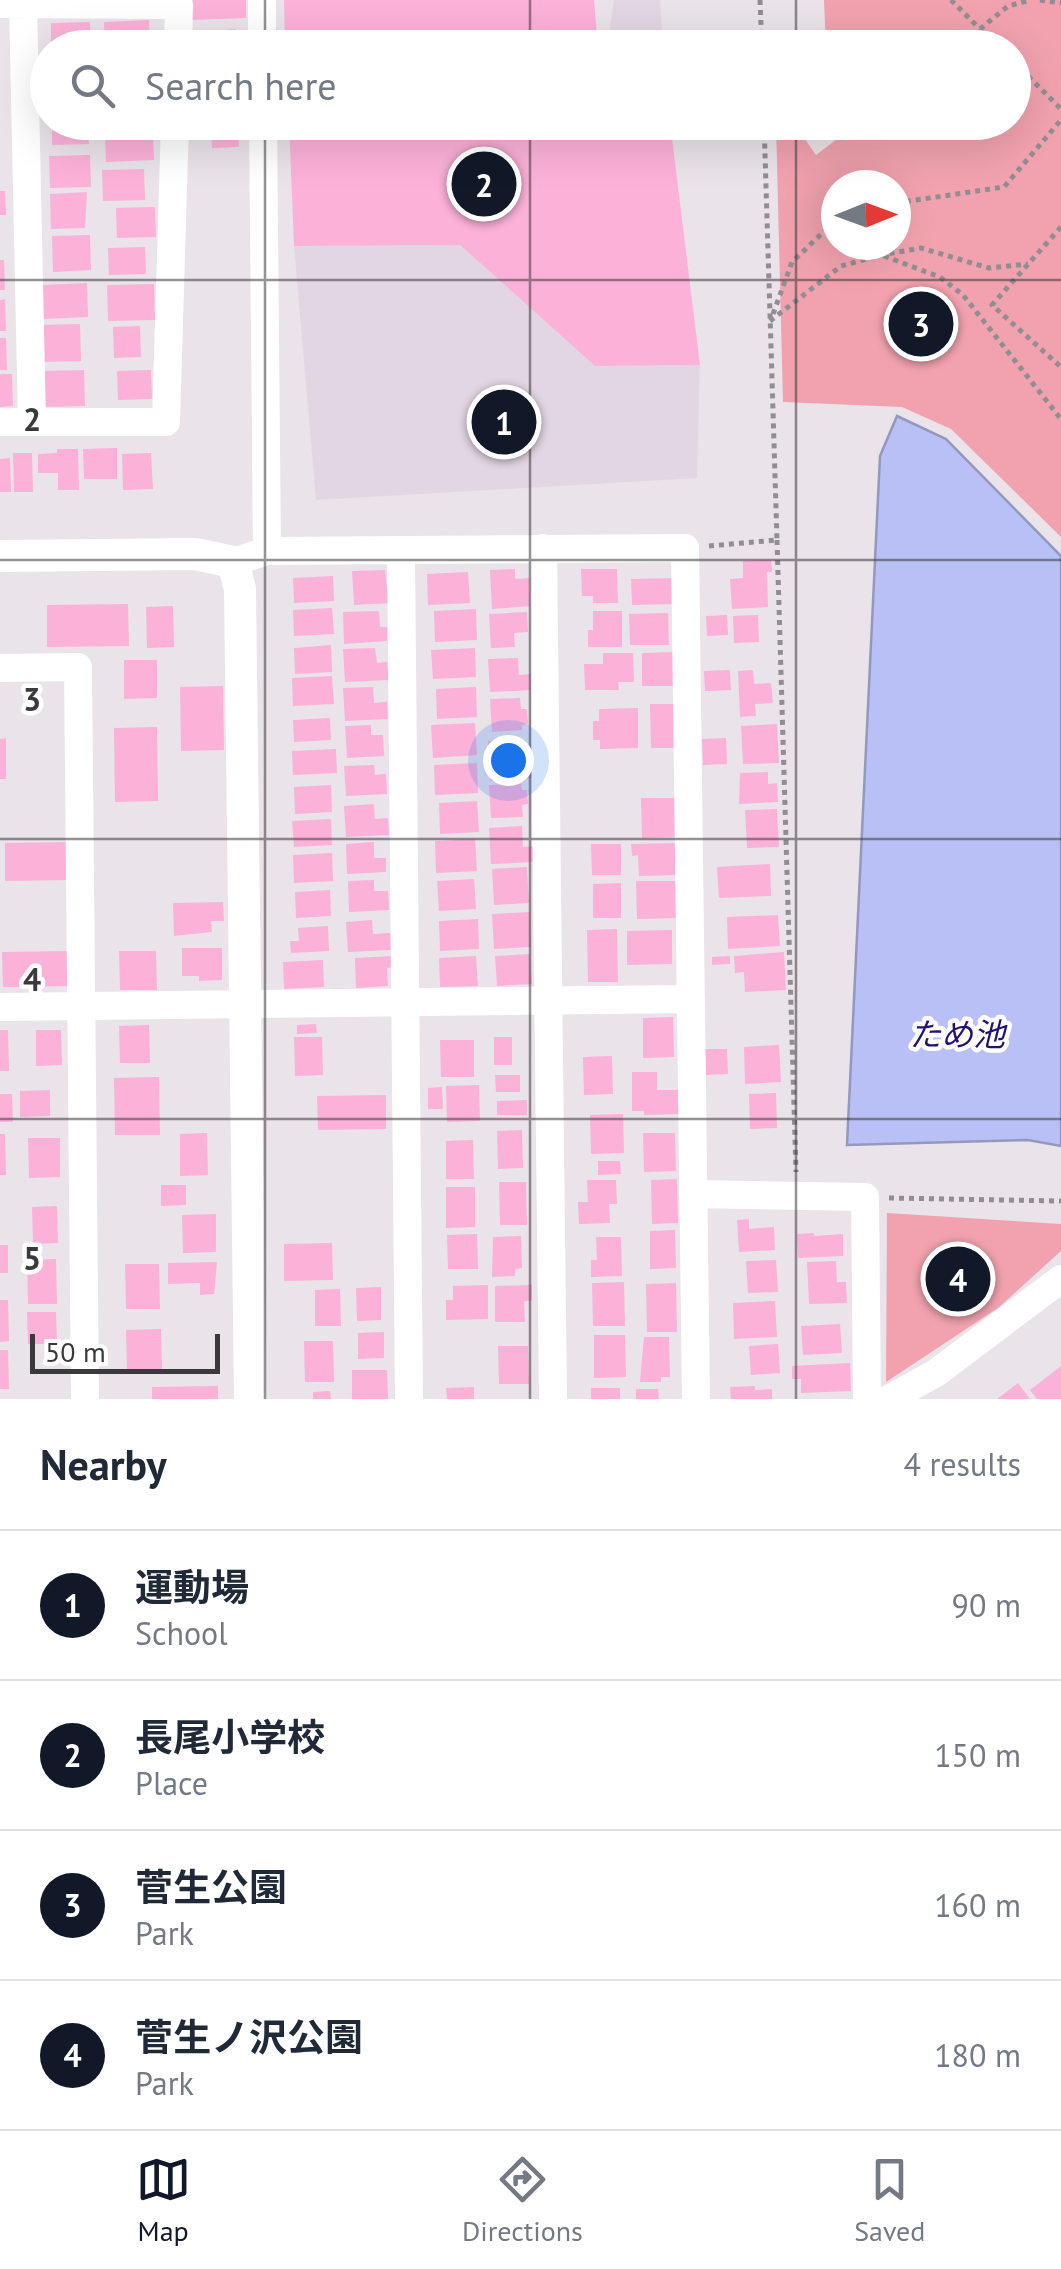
<!DOCTYPE html>
<meta charset="utf-8">
<style>
:root{--surface:#fff;--page:#f6f6f7;--text:#1f2937;--muted:#747a83;--line:#e0e1e3;--accent:#111827}
body{margin:0;font-family:"PT Sans","Noto Sans JP",sans-serif;background:var(--page);color:var(--text)}
.compass{position:absolute;left:821px;top:170px;width:90px;height:90px;border-radius:50%;background:var(--surface);box-shadow:0 10px 40px #0002;rotate:89deg}
.scale{position:absolute;left:30px;bottom:25px;width:190px;box-sizing:border-box;padding-left:10px;border:5px solid #3b393c;border-top:0;font-size:28px;line-height:35px;white-space:nowrap;color:#3b393c;-webkit-text-stroke:8px #fff;paint-order:stroke}
.you{position:absolute;left:508px;top:760px;width:35px;height:35px;margin:-25px;border:8px solid #fff;border-radius:50%;background:#1a73e8;box-shadow:0 0 0 15px #1a73e833}
.badge{display:grid;place-items:center;width:65px;height:65px;border-radius:50%;background:var(--accent);color:#fff;font-size:32px;font-weight:700}
.pin{position:absolute;translate:-50% -50%;border:5px solid #fff;box-shadow:0 2px 10px #0006}
.list{margin:0;padding:0;list-style:none}
h2{display:flex;justify-content:space-between;align-items:center;height:130px;margin:0;padding:0 40px;font-size:42px}
h2 small{font-size:32px;font-weight:400;color:var(--muted)}
.list li{display:grid;grid-template-columns:65px 1fr auto;gap:30px;align-items:center;box-sizing:border-box;height:150px;padding:0 40px;border-top:2px solid var(--line)}
.list b{display:block;font-size:38px;white-space:nowrap}
.list p{margin:0;font-size:32px;white-space:nowrap;color:var(--muted)}
.list em{font-size:32px;font-style:normal;color:var(--muted)}
.icon{flex:none;width:55px;height:55px;fill:none;stroke:currentColor;stroke-width:2;stroke-linecap:round;stroke-linejoin:round}
.map{position:relative;flex:none;width:1061px;height:1399px;overflow:hidden}
.search{position:absolute;background:var(--surface);box-shadow:0 10px 40px #0002;left:30px;right:30px;top:30px;height:110px;display:flex;align-items:center;gap:25px;box-sizing:border-box;padding:0 35px;border-radius:55px;color:var(--muted);font-size:38px}
.sheet{height:730px;background:var(--surface)}
nav{display:flex;justify-content:space-around;align-items:center;box-sizing:border-box;height:140px;border-top:2px solid var(--line);background:var(--surface);font-size:28px;color:var(--muted)}
nav a{display:grid;justify-items:center;gap:5px}
nav .on{color:var(--accent)}
.map>svg:first-child{display:block}
.built{fill:#e2d6e3}
.green{fill:#f1a2ae;fill-rule:evenodd}
.water{fill:#b9c0f5;stroke:#9398be;stroke-width:2.5}
.building{fill:#fcb1d8}
.lines{fill:none;stroke-linecap:round;stroke-linejoin:round}
.path{stroke:#918d92;stroke-width:5;stroke-dasharray:5 5;stroke-linecap:butt}
.minor{stroke:#fff;stroke-width:28}
.tertiary{stroke:#fff;stroke-width:32}
.grid{fill:none;stroke:#3b393c;stroke-width:2.5;stroke-opacity:0.55}
.labels{text-anchor:middle;stroke-width:9;stroke-linejoin:round;paint-order:stroke}
.water-label{font-size:32px;font-style:italic;fill:#221274;stroke:#fff}
.grid-label{font-size:32px;text-anchor:middle;font-weight:bold;fill:#3b393c;stroke:#fff;stroke-width:9;stroke-linejoin:round;paint-order:stroke}
</style>
<div class="map">
<svg width="1061" height="1399" viewBox="0 0 1061 1399">
<rect width="100%" height="100%" fill="#eae3ea"/>
<path class="built" d="M 614,0 L 660,0 L 663,47 L 607,47 Z
M 460,245 L 595,366 L 700,365 L 697,478 L 316,500 L 294,246 Z"/>
<path class="green" d="M 824,0 L 1061,0 L 1061,537 L 951,429 L 902,407 L 783,402 L 776,123 L 794,123 L 816,155 L 858,123 L 1014,122 L 1014,48 L 826,47 ZM 896,185 L 896,245 L 836,245 L 836,185 Z
M 887,1213 L 1061,1224 L 1061,1251 L 998,1308 L 886,1382 Z"/>
<path class="water" d="M 897,416 L 946,439 L 1061,556 L 1061,1146 L 1028,1140 L 847,1145 L 880,456 Z"/>
<path class="building" d="M 187,0 L 246,0 L 246,18 L 188,20 Z
M 284,0 L 594,0 L 598,48 L 285,48 Z
M 149,20 L 150,48 L 105,48 L 104,22 Z
M 90,22 L 91,48 L 51,48 L 51,23 Z
M 236,29 L 237,48 L 206,48 L 206,37 L 220,37 L 220,30 Z
M 52,122 L 89,122 L 89,126 L 52,127 Z
M 106,122 L 157,122 L 158,126 L 106,128 Z
M 211,122 L 238,122 L 239,147 L 212,148 Z
M 289,122 L 670,122 L 700,365 L 595,366 L 460,245 L 294,246 Z
M 88,130 L 89,144 L 52,145 L 52,131 Z
M 153,133 L 154,160 L 106,162 L 105,135 Z
M 90,155 L 91,187 L 50,188 L 49,156 Z
M 144,169 L 145,200 L 103,201 L 102,170 Z
M 0,191 L 5,191 L 6,215 L 0,215 Z
M 87,192 L 85,228 L 51,229 L 50,194 Z
M 155,207 L 156,237 L 117,238 L 116,208 Z
M 90,235 L 91,270 L 53,272 L 52,236 Z
M 145,247 L 146,274 L 109,275 L 108,248 Z
M 0,260 L 4,260 L 5,290 L 0,290 Z
M 87,283 L 88,317 L 43,319 L 42,285 Z
M 154,284 L 155,320 L 108,321 L 107,285 Z
M 5,299 L 6,331 L 0,331 L 0,300 Z
M 80,324 L 81,361 L 39,362 L 38,325 Z
M 140,326 L 141,357 L 114,358 L 113,327 Z
M 0,338 L 6,338 L 7,370 L 0,370 Z
M 84,370 L 85,406 L 43,407 L 42,371 Z
M 151,370 L 152,399 L 118,400 L 117,371 Z
M 0,374 L 12,374 L 13,406 L 0,407 Z
M 117,448 L 117,479 L 84,479 L 83,449 Z
M 57,449 L 78,449 L 79,490 L 58,490 L 58,473 L 38,473 L 38,454 L 57,453 Z
M 13,453 L 32,453 L 33,492 L 14,492 Z
M 151,453 L 153,489 L 123,490 L 122,454 Z
M 10,458 L 11,492 L 0,492 L 0,459 Z
M 766,560 L 771,560 L 772,572 L 767,572 L 768,607 L 732,609 L 730,579 L 743,578 L 743,561 Z
M 515,569 L 515,579 L 531,578 L 533,606 L 492,609 L 490,570 Z
M 581,569 L 617,569 L 618,603 L 593,603 L 593,596 L 582,596 Z
M 385,570 L 387,589 L 391,589 L 392,603 L 354,605 L 352,571 Z
M 468,572 L 470,603 L 428,605 L 427,574 Z
M 333,576 L 334,601 L 294,603 L 293,578 Z
M 680,578 L 680,604 L 632,605 L 631,579 Z
M 128,604 L 129,646 L 47,647 L 47,605 Z
M 173,606 L 174,647 L 147,648 L 146,607 Z
M 332,608 L 334,634 L 294,636 L 293,610 Z
M 476,609 L 477,640 L 435,642 L 434,611 Z
M 379,611 L 380,627 L 387,627 L 387,641 L 344,644 L 343,612 Z
M 593,611 L 622,611 L 622,647 L 588,647 L 588,630 L 593,630 Z
M 527,612 L 528,632 L 514,633 L 515,647 L 491,648 L 489,614 Z
M 668,613 L 669,645 L 630,645 L 629,614 Z
M 727,615 L 728,635 L 707,636 L 706,616 Z
M 758,615 L 759,642 L 734,643 L 733,616 Z
M 331,645 L 332,672 L 295,674 L 294,648 Z
M 375,648 L 377,663 L 387,662 L 389,680 L 345,682 L 343,649 Z
M 475,648 L 476,677 L 433,679 L 431,650 Z
M 676,652 L 677,686 L 642,686 L 642,653 Z
M 603,653 L 633,653 L 634,682 L 618,682 L 619,690 L 585,690 L 584,664 L 603,664 Z
M 518,658 L 519,675 L 532,674 L 532,690 L 490,692 L 488,659 Z
M 124,660 L 157,660 L 157,698 L 124,699 Z
M 730,670 L 731,690 L 705,691 L 704,671 Z
M 753,670 L 754,684 L 771,683 L 773,703 L 755,704 L 756,716 L 740,717 L 738,671 Z
M 332,676 L 334,704 L 293,706 L 292,678 Z
M 223,686 L 224,750 L 181,751 L 180,687 Z
M 373,687 L 374,703 L 387,702 L 388,719 L 345,721 L 343,688 Z
M 476,687 L 477,717 L 437,719 L 436,689 Z
M 520,698 L 521,709 L 527,709 L 528,724 L 522,725 L 522,730 L 492,732 L 490,699 Z
M 650,704 L 681,704 L 677,748 L 651,748 Z
M 638,708 L 638,748 L 600,749 L 600,740 L 593,740 L 593,721 L 599,721 L 599,709 Z
M 330,718 L 331,740 L 294,742 L 293,720 Z
M 475,723 L 477,755 L 433,758 L 431,725 Z
M 777,724 L 779,763 L 743,764 L 741,726 Z
M 371,725 L 371,735 L 383,735 L 384,756 L 347,758 L 345,726 Z
M 157,727 L 158,801 L 115,802 L 114,728 Z
M 6,738 L 6,779 L 0,779 L 0,739 Z
M 726,738 L 727,764 L 703,765 L 702,739 Z
M 516,740 L 518,761 L 535,760 L 536,778 L 490,781 L 488,741 Z
M 336,749 L 337,773 L 293,775 L 292,751 Z
M 477,763 L 478,793 L 435,795 L 434,765 Z
M 374,765 L 375,775 L 386,774 L 387,794 L 346,796 L 344,766 Z
M 768,772 L 768,784 L 777,783 L 778,802 L 739,804 L 740,773 Z
M 521,784 L 522,790 L 527,790 L 528,804 L 522,805 L 523,817 L 491,818 L 489,785 Z
M 331,785 L 332,812 L 295,814 L 294,787 Z
M 641,798 L 675,798 L 675,837 L 642,838 Z
M 477,801 L 479,832 L 440,834 L 439,803 Z
M 374,804 L 375,819 L 388,818 L 389,835 L 346,837 L 344,806 Z
M 777,809 L 779,847 L 747,848 L 745,810 Z
M 331,819 L 332,845 L 294,847 L 292,821 Z
M 522,826 L 523,847 L 535,846 L 535,862 L 491,864 L 489,828 Z
M 475,839 L 477,871 L 436,873 L 435,841 Z
M 74,842 L 74,880 L 5,881 L 5,843 Z
M 374,842 L 374,858 L 386,858 L 386,872 L 347,874 L 346,844 Z
M 677,843 L 678,875 L 639,876 L 638,855 L 632,856 L 631,844 Z
M 591,844 L 621,844 L 621,875 L 592,875 Z
M 332,853 L 333,881 L 294,883 L 293,855 Z
M 770,864 L 771,896 L 719,898 L 717,867 Z
M 527,867 L 529,903 L 494,905 L 492,869 Z
M 474,879 L 476,909 L 439,911 L 437,881 Z
M 374,880 L 374,891 L 388,891 L 389,910 L 349,912 L 348,881 Z
M 636,881 L 679,881 L 680,918 L 637,919 Z
M 621,883 L 621,918 L 593,918 L 593,884 Z
M 330,890 L 331,916 L 296,918 L 295,892 Z
M 223,902 L 224,921 L 211,921 L 212,932 L 174,936 L 173,903 Z
M 530,912 L 531,947 L 494,949 L 492,914 Z
M 778,915 L 780,946 L 728,949 L 727,917 Z
M 478,919 L 479,949 L 440,951 L 439,921 Z
M 372,920 L 373,934 L 390,933 L 391,950 L 348,952 L 346,922 Z
M 328,926 L 329,951 L 291,953 L 290,941 L 299,941 L 298,928 Z
M 617,929 L 618,982 L 588,982 L 587,930 Z
M 672,930 L 672,964 L 627,965 L 627,931 Z
M 182,948 L 222,948 L 222,980 L 199,981 L 199,976 L 182,976 Z
M 71,951 L 71,986 L 3,987 L 2,952 Z
M 119,951 L 156,951 L 157,990 L 120,990 Z
M 784,952 L 786,990 L 745,992 L 744,972 L 735,973 L 734,956 Z
M 530,954 L 532,984 L 497,986 L 495,956 Z
M 393,956 L 394,967 L 387,968 L 388,986 L 356,988 L 355,958 Z
M 476,956 L 478,986 L 440,987 L 439,958 Z
M 730,956 L 730,964 L 712,965 L 712,957 Z
M 323,960 L 324,987 L 284,989 L 283,962 Z
M 673,1017 L 674,1057 L 643,1058 L 643,1018 Z
M 316,1024 L 317,1033 L 297,1034 L 297,1025 Z
M 149,1025 L 150,1063 L 120,1063 L 119,1026 Z
M 0,1030 L 8,1030 L 9,1071 L 0,1071 Z
M 36,1030 L 61,1030 L 62,1065 L 36,1066 Z
M 294,1037 L 322,1037 L 323,1075 L 295,1076 Z
M 494,1037 L 512,1037 L 512,1065 L 494,1065 Z
M 440,1040 L 474,1040 L 474,1077 L 441,1077 Z
M 779,1045 L 781,1082 L 745,1084 L 744,1047 Z
M 705,1049 L 727,1049 L 728,1074 L 706,1075 Z
M 612,1056 L 613,1094 L 584,1095 L 583,1057 Z
M 632,1072 L 657,1072 L 657,1090 L 680,1090 L 680,1114 L 644,1115 L 644,1111 L 632,1111 Z
M 495,1075 L 520,1075 L 520,1092 L 496,1092 Z
M 159,1077 L 160,1135 L 115,1135 L 114,1078 Z
M 479,1085 L 480,1121 L 447,1122 L 446,1086 Z
M 442,1087 L 443,1109 L 428,1109 L 428,1088 Z
M 50,1090 L 50,1116 L 20,1117 L 20,1091 Z
M 776,1093 L 777,1128 L 750,1129 L 749,1094 Z
M 0,1094 L 12,1094 L 13,1122 L 0,1122 Z
M 386,1095 L 386,1129 L 318,1130 L 317,1096 Z
M 527,1100 L 527,1115 L 497,1115 L 497,1101 Z
M 623,1114 L 624,1153 L 591,1154 L 590,1115 Z
M 522,1130 L 523,1168 L 498,1169 L 497,1131 Z
M 207,1133 L 208,1175 L 180,1176 L 180,1134 Z
M 643,1133 L 675,1133 L 676,1171 L 644,1172 Z
M 0,1134 L 5,1134 L 6,1175 L 0,1175 Z
M 28,1138 L 60,1138 L 60,1177 L 29,1178 Z
M 473,1140 L 474,1179 L 446,1179 L 446,1141 Z
M 598,1161 L 620,1161 L 621,1174 L 598,1175 Z
M 677,1179 L 678,1223 L 652,1224 L 651,1180 Z
M 587,1180 L 616,1180 L 617,1204 L 609,1204 L 610,1223 L 579,1224 L 578,1202 L 588,1202 Z
M 499,1182 L 526,1182 L 527,1225 L 500,1225 Z
M 161,1185 L 186,1185 L 186,1205 L 161,1206 Z
M 446,1187 L 475,1187 L 475,1227 L 446,1228 Z
M 57,1206 L 58,1243 L 33,1244 L 32,1207 Z
M 216,1214 L 216,1252 L 183,1253 L 182,1215 Z
M 749,1219 L 749,1229 L 774,1227 L 775,1250 L 739,1252 L 737,1220 Z
M 675,1230 L 676,1268 L 650,1269 L 650,1231 Z
M 814,1233 L 814,1236 L 843,1234 L 843,1256 L 798,1258 L 797,1234 Z
M 477,1234 L 478,1269 L 448,1269 L 447,1235 Z
M 521,1236 L 522,1268 L 515,1269 L 515,1276 L 492,1277 L 493,1237 Z
M 596,1237 L 621,1237 L 622,1276 L 591,1277 L 591,1260 L 597,1260 Z
M 332,1243 L 333,1280 L 284,1281 L 284,1244 Z
M 0,1245 L 8,1245 L 8,1273 L 0,1273 Z
M 56,1259 L 57,1304 L 28,1304 L 27,1260 Z
M 776,1260 L 778,1292 L 748,1293 L 746,1261 Z
M 836,1261 L 837,1282 L 846,1282 L 847,1303 L 809,1304 L 807,1262 Z
M 217,1262 L 214,1294 L 200,1295 L 200,1283 L 168,1284 L 168,1263 Z
M 125,1264 L 159,1264 L 160,1309 L 126,1309 Z
M 624,1282 L 625,1326 L 593,1326 L 592,1283 Z
M 676,1283 L 677,1332 L 647,1332 L 646,1284 Z
M 488,1285 L 488,1319 L 446,1320 L 446,1300 L 453,1300 L 453,1286 Z
M 532,1285 L 532,1301 L 524,1301 L 525,1322 L 495,1322 L 495,1286 Z
M 381,1287 L 381,1320 L 357,1321 L 356,1288 Z
M 340,1289 L 341,1326 L 315,1326 L 315,1290 Z
M 0,1300 L 8,1300 L 9,1341 L 0,1342 Z
M 775,1301 L 777,1337 L 734,1339 L 733,1303 Z
M 27,1312 L 56,1312 L 57,1344 L 28,1344 Z
M 840,1324 L 842,1353 L 803,1355 L 801,1326 Z
M 161,1329 L 162,1370 L 127,1371 L 126,1330 Z
M 384,1332 L 384,1358 L 358,1359 L 358,1333 Z
M 594,1335 L 625,1335 L 626,1377 L 594,1378 Z
M 644,1337 L 669,1337 L 670,1377 L 661,1377 L 661,1382 L 640,1382 Z
M 304,1341 L 333,1341 L 334,1382 L 305,1382 Z
M 778,1344 L 780,1373 L 751,1375 L 749,1346 Z
M 498,1346 L 528,1346 L 529,1384 L 499,1384 Z
M 0,1350 L 8,1350 L 9,1389 L 0,1389 Z
M 850,1363 L 851,1391 L 801,1393 L 801,1379 L 792,1379 L 792,1366 Z
M 1061,1366 L 1061,1399 L 1037,1399 L 1030,1390 Z
M 352,1370 L 387,1370 L 388,1399 L 352,1399 Z
M 1018,1383 L 1030,1399 L 997,1399 Z
M 218,1386 L 218,1399 L 152,1399 L 152,1387 Z
M 755,1386 L 755,1390 L 772,1389 L 772,1399 L 731,1399 L 730,1387 Z
M 474,1387 L 474,1399 L 447,1399 L 446,1388 Z
M 591,1388 L 620,1388 L 620,1399 L 591,1399 Z
M 636,1389 L 658,1389 L 659,1399 L 636,1399 Z
M 330,1391 L 331,1399 L 313,1399 L 313,1392 Z"/>
<g class="lines">
<path class="path" d="M 760,0 L 762,48
M 951,0 L 999,48
M 1040,0 L 1061,3
M 980,29 L 1008,6 L 1031,0
M 1014,62 L 1061,109
M 896,203 L 1004,187 L 1061,120
M 1061,227 L 992,305 L 1061,367
M 884,256 L 940,277 L 963,295 L 1061,419
M 773,314 L 792,262 L 836,220
M 770,321 L 841,266 L 881,255 L 921,248 L 989,268 L 1028,264
M 777,540 L 796,1172
M 709,546 L 777,540 L 764,122
M 889,1198 L 1061,1201"/>
<path class="minor" d="M 262,0 L 262,48
M 0,4 L 179,5 L 178,48
M 23,4 L 32,422
M 263,122 L 267,551
M 0,422 L 166,422 L 175,122
M 543,548 L 553,1399
M 401,553 L 409,1399
M 233,562 L 267,551 L 685,548 L 696,1399
M 0,668 L 78,667 L 85,1399
M 0,1007 L 691,999
M 693,1194 L 865,1197 L 867,1399
M 889,1399 L 936,1373 L 1061,1279"/>
<path class="tertiary" d="M 0,556 L 195,554 L 233,562 L 240,589 L 250,1399"/>
</g>
<path class="grid" d="M 265,0 L 265,48M 530,0 L 530,48M 796,0 L 796,48M 265,122 L 265,1399M 530,122 L 530,1399M 796,122 L 796,1399M 0,280 L 1061,280M 0,560 L 1061,560M 0,839 L 1061,839M 0,1119 L 1061,1119"/>
<g class="labels">
<g class="water-label">
<text x="957" y="1046">ため池</text>
</g>
</g>
<g class="grid-label">
<text x="32" y="431">2</text>
<text x="32" y="711">3</text>
<text x="32" y="991">4</text>
<text x="32" y="1270">5</text>
</g>
</svg>
<svg class="compass" viewBox="-18 -18 36 36"><path d="M0-13l5 13h-10z" fill="#e53935"/><path d="M0 13l5-13h-10z" fill="#747a83"/></svg>
<div class="scale">50 m</div>
<div class="you"></div>
<div class="pin badge" style="left:504px;top:422px">1</div>
<div class="pin badge" style="left:484px;top:184px">2</div>
<div class="pin badge" style="left:921px;top:324px">3</div>
<div class="pin badge" style="left:958px;top:1279px">4</div>
<div class="search"><svg class="icon" aria-label="search" viewBox="0 0 24 24"><circle cx="10" cy="10" r="6"/><path d="M15 15l6 6"/></svg>Search here</div>
</div>
<section class="sheet">
<h2>Nearby<small>4 results</small></h2>
<ul class="list">
<li><span class="badge">1</span><div><b>運動場</b><p>School</p></div><em>90 m</em></li>
<li><span class="badge">2</span><div><b>長尾小学校</b><p>Place</p></div><em>150 m</em></li>
<li><span class="badge">3</span><div><b>菅生公園</b><p>Park</p></div><em>160 m</em></li>
<li><span class="badge">4</span><div><b>菅生ノ沢公園</b><p>Park</p></div><em>180 m</em></li>
</ul>
</section>
<nav>
<a class="on"><svg class="icon" aria-label="map" viewBox="0 0 24 24"><path d="M3 6l6-2 6 2 6-2v14l-6 2-6-2-6 2zM9 4v14M15 6v14"/></svg>Map</a>
<a><svg class="icon" aria-label="directions" viewBox="0 0 24 24"><path d="M12 3l9 9-9 9-9-9zM9 14v-3h6M13 9l2 2-2 2"/></svg>Directions</a>
<a><svg class="icon" aria-label="saved" viewBox="0 0 24 24"><path d="M7 4h10v16l-5-4-5 4z"/></svg>Saved</a>
</nav>
